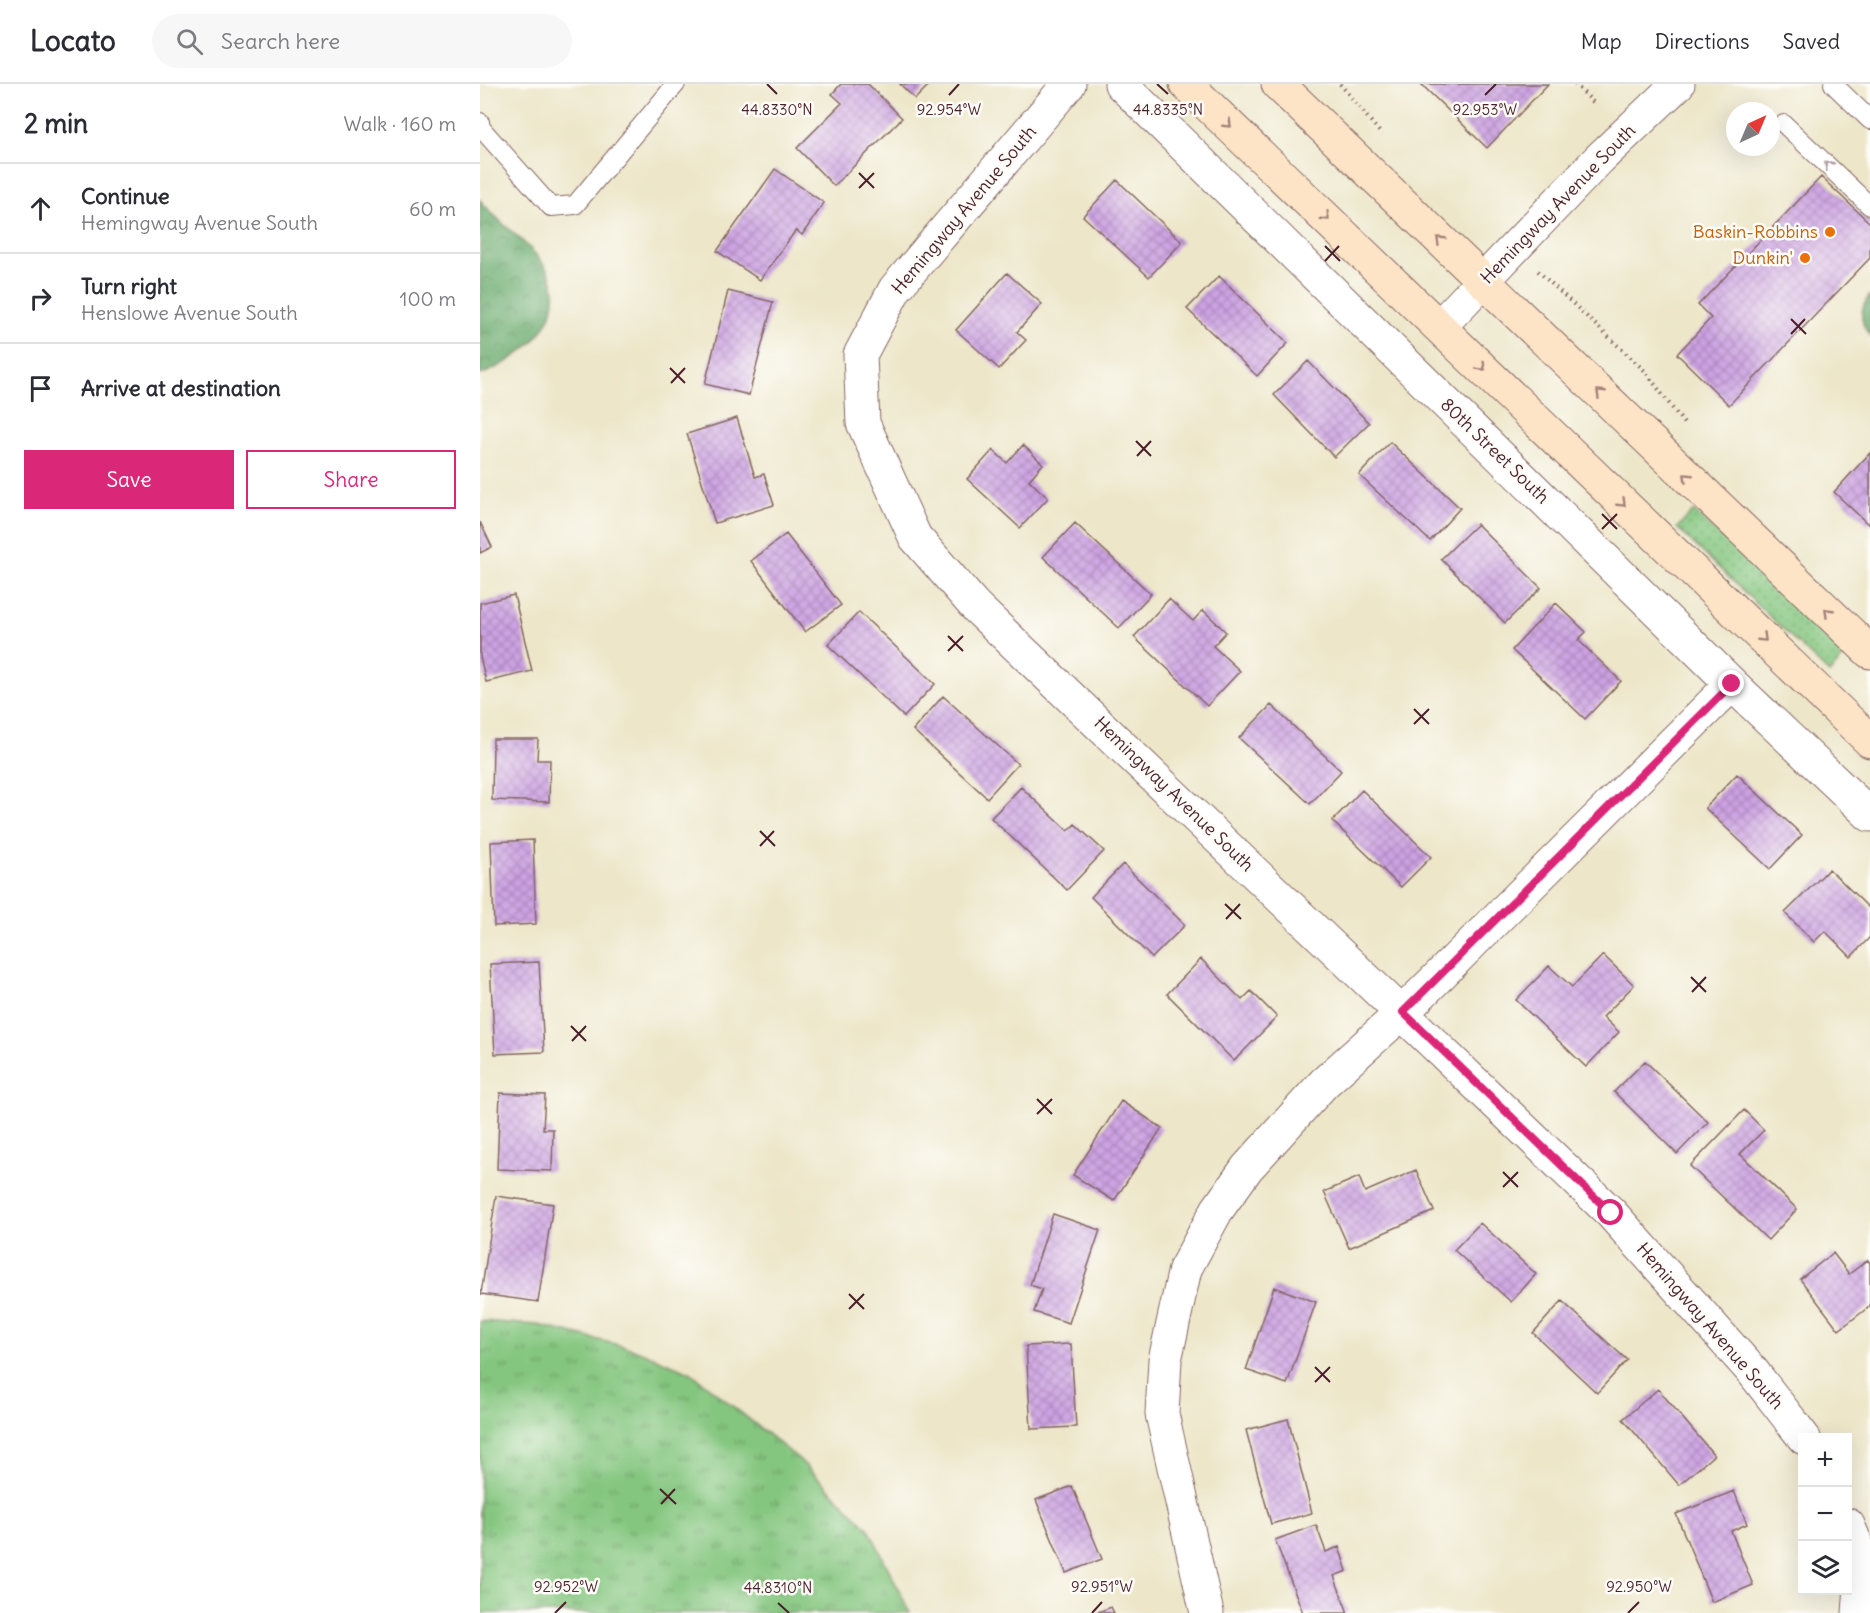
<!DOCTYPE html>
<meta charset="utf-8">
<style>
:root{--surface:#fff;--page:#f7f7f7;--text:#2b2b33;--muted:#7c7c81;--line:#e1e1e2;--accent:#db2777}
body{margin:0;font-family:Delius,sans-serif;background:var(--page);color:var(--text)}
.controls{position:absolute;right:18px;bottom:18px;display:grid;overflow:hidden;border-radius:0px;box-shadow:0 6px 24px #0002}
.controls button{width:54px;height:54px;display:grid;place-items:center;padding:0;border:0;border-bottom:2px solid var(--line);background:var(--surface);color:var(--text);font:30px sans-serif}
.compass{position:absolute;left:1246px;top:18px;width:54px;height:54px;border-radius:50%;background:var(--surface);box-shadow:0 6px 24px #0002;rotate:44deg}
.stop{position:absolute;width:18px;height:18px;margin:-14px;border:4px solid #db2777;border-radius:50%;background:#fff}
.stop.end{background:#db2777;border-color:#fff;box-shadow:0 2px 6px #0008}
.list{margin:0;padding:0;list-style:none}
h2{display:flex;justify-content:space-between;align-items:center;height:78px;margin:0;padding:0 24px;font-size:26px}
h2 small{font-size:20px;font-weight:400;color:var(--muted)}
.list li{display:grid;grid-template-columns:39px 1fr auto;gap:18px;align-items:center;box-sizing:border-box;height:90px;padding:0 24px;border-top:2px solid var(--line)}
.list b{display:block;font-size:22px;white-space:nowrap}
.list p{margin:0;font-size:20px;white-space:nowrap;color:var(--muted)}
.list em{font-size:20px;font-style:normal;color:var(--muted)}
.actions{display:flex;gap:12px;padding:18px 24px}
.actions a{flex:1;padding:14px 0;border:2px solid var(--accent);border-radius:0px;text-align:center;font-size:21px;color:var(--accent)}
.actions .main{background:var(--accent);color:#fff}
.icon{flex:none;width:33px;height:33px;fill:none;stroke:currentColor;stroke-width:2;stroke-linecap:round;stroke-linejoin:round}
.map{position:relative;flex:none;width:1390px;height:1529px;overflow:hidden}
header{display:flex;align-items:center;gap:36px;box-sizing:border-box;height:84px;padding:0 30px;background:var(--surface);border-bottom:2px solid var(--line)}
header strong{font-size:28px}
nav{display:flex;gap:33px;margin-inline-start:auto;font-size:21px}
.search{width:420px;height:54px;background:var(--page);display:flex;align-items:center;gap:15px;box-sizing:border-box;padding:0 21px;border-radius:33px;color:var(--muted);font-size:22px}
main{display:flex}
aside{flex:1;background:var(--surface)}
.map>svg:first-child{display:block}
.forest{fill:url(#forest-crowns);stroke:#5a654c;stroke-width:1.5}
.park{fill:url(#park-tufts);stroke:#677255;stroke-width:1.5}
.garden{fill:url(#garden-dots);stroke:#677255;stroke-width:1.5}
.building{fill:url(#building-cross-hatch)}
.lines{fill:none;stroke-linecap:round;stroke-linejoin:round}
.lane-casing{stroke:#836562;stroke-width:20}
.street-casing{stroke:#836562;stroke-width:35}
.secondary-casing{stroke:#836562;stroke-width:35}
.path{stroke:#836562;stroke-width:4;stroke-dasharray:1.5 4.5;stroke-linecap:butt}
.lane{stroke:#fff;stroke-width:18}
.street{stroke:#fff;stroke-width:33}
.secondary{stroke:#fee4c6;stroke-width:33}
.oneway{stroke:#a48278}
.oneway2{stroke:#ae9aa0}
.route{stroke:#db2777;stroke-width:8}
.ticks{fill:none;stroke:#4a1f2b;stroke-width:2}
.food-dot{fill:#e8710a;stroke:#fdfcf7;stroke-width:2}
.labels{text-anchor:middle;stroke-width:5;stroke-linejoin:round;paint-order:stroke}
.street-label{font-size:18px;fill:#4a1f2b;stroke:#fdfcf7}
.food-label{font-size:18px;fill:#c56008;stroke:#fdfcf7;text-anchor:end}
.ticks-label{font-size:15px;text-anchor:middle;fill:#4a1f2b;stroke:#fdfcf7;stroke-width:5;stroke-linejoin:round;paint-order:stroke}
</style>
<header>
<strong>Locato</strong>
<div class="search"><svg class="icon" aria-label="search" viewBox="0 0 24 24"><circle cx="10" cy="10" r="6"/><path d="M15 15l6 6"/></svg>Search here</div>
<nav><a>Map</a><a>Directions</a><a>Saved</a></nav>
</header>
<main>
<aside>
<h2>2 min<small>Walk · 160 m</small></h2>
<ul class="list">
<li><svg class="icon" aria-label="ahead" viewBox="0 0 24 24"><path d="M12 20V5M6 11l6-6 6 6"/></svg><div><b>Continue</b><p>Hemingway Avenue South</p></div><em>60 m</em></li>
<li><svg class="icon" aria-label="right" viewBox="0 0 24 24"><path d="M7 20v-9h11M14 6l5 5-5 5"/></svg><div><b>Turn right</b><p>Henslowe Avenue South</p></div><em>100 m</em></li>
<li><svg class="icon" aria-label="arrive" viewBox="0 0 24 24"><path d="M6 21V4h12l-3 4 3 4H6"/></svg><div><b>Arrive at destination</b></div></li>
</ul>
<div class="actions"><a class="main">Save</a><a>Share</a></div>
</aside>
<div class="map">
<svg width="1390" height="1529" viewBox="0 0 1390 1529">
<defs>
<pattern id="forest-crowns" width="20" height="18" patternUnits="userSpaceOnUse" patternTransform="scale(1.5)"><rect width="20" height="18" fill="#6bab6e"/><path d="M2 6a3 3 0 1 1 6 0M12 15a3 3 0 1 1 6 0" fill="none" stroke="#5a8b5b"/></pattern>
<pattern id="park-tufts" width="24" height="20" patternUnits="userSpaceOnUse" patternTransform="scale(1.5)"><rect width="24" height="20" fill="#84c67f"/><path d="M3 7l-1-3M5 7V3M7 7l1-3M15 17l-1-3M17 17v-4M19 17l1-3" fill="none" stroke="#6ea068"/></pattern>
<pattern id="garden-dots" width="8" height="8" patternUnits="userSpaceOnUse" patternTransform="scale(1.5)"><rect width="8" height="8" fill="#84c67f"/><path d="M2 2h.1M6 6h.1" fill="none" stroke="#6ea068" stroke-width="1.8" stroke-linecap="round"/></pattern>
<pattern id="building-cross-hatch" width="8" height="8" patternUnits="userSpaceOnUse" patternTransform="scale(1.5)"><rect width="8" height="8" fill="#cda3e3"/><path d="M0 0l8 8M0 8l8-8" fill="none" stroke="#a884b8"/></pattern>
</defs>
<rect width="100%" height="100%" fill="#fdfcf7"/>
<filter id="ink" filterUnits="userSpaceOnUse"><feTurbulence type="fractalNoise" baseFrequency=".0167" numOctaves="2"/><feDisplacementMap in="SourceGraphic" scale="12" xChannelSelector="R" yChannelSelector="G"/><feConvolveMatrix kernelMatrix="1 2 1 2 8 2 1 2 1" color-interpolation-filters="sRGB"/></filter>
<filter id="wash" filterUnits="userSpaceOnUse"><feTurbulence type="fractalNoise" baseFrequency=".008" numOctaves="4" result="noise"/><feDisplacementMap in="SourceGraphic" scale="24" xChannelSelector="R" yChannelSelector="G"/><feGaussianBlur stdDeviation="1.35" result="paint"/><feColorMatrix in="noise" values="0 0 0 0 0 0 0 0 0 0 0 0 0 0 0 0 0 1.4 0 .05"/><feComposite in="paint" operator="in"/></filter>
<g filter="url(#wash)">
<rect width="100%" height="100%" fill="#ede6c9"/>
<path class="forest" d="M 0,116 C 29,154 100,184 65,242 C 52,264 24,282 0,291 Z
M 1390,211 L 1390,252 C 1379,238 1379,225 1390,211 Z"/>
<path class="park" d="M 0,1237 L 58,1241 L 151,1264 L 210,1288 L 320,1376 L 389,1445 L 430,1529 L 0,1529 Z"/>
<path class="garden" d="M 1214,427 L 1365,572 L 1349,589 L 1197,444 Z"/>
<g id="blocks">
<path class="building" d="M 361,0 L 388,0 L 422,34 L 354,102 L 317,64 L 362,19 L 352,10 Z
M 420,0 L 450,0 L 435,15 Z
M 941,0 L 1068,0 L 1007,64 Z
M 295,85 L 344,119 L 322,151 L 316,146 L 280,196 L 237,167 Z
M 1341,93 L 1390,139 L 1390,174 L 1249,321 L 1197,270 L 1231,234 L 1218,221 Z
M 637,96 L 702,158 L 669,193 L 603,132 Z
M 527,189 L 562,220 L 537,248 L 546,256 L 519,285 L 476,246 Z
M 739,192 L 808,259 L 777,292 L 707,225 Z
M 248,207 L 293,218 L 269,311 L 225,300 Z
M 828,277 L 889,339 L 854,373 L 794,311 Z
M 257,334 L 275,393 L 284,390 L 294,421 L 235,439 L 207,350 Z
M 910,358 L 980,424 L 950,457 L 879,391 Z
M 543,361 L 563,380 L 549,396 L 568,414 L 540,444 L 487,395 L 513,366 L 527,379 Z
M 1390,369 L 1390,442 L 1354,408 Z
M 0,438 L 12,463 L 0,469 Z
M 595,439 L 671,510 L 639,544 L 563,473 Z
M 997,440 L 1061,504 L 1025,539 L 961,475 Z
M 306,450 L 361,521 L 325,548 L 271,477 Z
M 34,511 L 52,587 L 6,598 L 0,572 L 0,519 Z
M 689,515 L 713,537 L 723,526 L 746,548 L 733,562 L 760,587 L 727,622 L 654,553 Z
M 1076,519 L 1106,548 L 1098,556 L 1141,597 L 1105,635 L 1032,566 Z
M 379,528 L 455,600 L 424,633 L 348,561 Z
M 463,612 L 538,680 L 507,714 L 433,646 Z
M 791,621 L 861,687 L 830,720 L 759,654 Z
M 13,655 L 58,655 L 57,676 L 70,676 L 69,718 L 12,716 Z
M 1257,690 L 1322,751 L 1290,785 L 1225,724 Z
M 541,703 L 588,747 L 595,740 L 624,767 L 587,806 L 511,734 Z
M 882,706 L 951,773 L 921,803 L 852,737 Z
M 53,756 L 56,840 L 14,842 L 11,758 Z
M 643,780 L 705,841 L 672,874 L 611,813 Z
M 1349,785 L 1390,825 L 1390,853 L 1371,873 L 1345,847 L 1334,858 L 1305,829 Z
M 1123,871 L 1154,901 L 1123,933 L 1139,948 L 1106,983 L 1036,916 L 1069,882 L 1092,903 Z
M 721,875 L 762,916 L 771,907 L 797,933 L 754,977 L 687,910 Z
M 59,878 L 64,968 L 15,970 L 10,880 Z
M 1165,977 L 1228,1038 L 1197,1070 L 1134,1008 Z
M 20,1009 L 65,1011 L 63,1045 L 73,1045 L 72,1087 L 17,1085 Z
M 641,1017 L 682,1044 L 634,1117 L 593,1091 Z
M 1264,1026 L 1284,1046 L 1260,1070 L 1317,1125 L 1288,1156 L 1210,1082 Z
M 936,1086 L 954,1127 L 869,1164 L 844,1108 L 879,1093 L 885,1108 Z
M 16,1112 L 73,1120 L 58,1218 L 1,1210 Z
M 573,1130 L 620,1146 L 589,1239 L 554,1228 L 562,1205 L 550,1201 Z
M 1000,1139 L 1056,1190 L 1031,1218 L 974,1166 Z
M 1353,1169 L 1369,1190 L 1388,1176 L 1390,1179 L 1390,1222 L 1359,1246 L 1320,1195 Z
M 794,1203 L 836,1218 L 807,1300 L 766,1286 Z
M 1082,1217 L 1147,1276 L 1117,1309 L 1053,1249 Z
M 591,1260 L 596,1343 L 551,1345 L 546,1262 Z
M 1178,1305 L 1234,1371 L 1199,1401 L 1143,1335 Z
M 808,1335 L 832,1429 L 791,1440 L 766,1346 Z
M 592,1402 L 622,1475 L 586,1489 L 556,1416 Z
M 1254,1407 L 1267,1440 L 1251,1447 L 1273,1501 L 1232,1518 L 1196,1430 Z
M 836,1441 L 846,1468 L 859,1463 L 867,1487 L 854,1492 L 868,1529 L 823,1529 L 795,1456 Z
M 631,1523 L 634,1529 L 616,1529 Z"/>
</g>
</g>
<g filter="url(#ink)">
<use href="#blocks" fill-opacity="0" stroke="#836562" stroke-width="1.5"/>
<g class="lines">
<defs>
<path id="lane" d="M 1353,0 L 1390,36
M 0,38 L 1,44 L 71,123 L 95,121 L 196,0
M 1304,40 L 1390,122"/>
<path id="street" d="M 589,0 L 415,205 L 380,271 L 383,339 L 435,453 L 495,522 L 1131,1129 L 1273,1288 L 1324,1354
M 641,0 L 1252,600 L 1390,731
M 960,242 L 1119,75 L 1198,0
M 1368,1441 L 1383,1476 L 1379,1529
M 727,1529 L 682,1330 L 685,1276 L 705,1185 L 737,1126 L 767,1084 L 844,999 L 923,928 L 1252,600"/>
<path id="secondary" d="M 706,0 L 1390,657
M 798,0 L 1390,568"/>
</defs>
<use href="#lane" class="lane-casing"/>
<use href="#street" class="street-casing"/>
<use href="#secondary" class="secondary-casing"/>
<path class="path" d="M 860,0 L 902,51
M 1095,0 L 1113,18
M 1058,187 L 1165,287 L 1205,341"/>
<use href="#lane" class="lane"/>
<use href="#street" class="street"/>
<use href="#secondary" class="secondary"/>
</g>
<defs><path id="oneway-chevron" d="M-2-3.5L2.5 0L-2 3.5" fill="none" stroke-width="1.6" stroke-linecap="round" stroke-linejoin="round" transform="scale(1.5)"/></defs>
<g class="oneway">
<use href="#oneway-chevron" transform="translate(748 40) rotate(44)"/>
<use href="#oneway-chevron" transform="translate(846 133) rotate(44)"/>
<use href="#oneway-chevron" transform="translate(960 156) rotate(-136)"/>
<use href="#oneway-chevron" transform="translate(1002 283) rotate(44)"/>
<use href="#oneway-chevron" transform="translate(1120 309) rotate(-136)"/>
<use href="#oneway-chevron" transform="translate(1207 393) rotate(-136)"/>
<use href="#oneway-chevron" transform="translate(1142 419) rotate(44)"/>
<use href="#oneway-chevron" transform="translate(1348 528) rotate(-136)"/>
<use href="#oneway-chevron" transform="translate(1283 554) rotate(44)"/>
</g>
<use class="oneway2" href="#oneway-chevron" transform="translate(1348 81) rotate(-136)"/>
</g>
<g class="lines" filter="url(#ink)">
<path class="route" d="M 1131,1129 L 923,928 L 1252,600"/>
</g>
<path class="ticks" d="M 287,0 L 297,10M 677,0 L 688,10M 469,11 L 479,0M 1005,11 L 1016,0M 379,89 L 394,104M 379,104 L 394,89M 845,162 L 860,177M 845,177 L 859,162M 1311,235 L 1326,250M 1311,250 L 1325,235M 190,284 L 205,299M 191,299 L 205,284M 656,357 L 671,372M 657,372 L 671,357M 1122,430 L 1137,445M 1122,445 L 1137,430M 468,552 L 483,567M 468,567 L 483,552M 934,625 L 949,640M 934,640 L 949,625M 280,747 L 295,762M 280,762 L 294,747M 745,820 L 761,835M 746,835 L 760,820M 1211,893 L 1226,908M 1212,908 L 1226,893M 91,942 L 106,957M 92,957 L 106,942M 557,1015 L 572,1030M 557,1030 L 572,1015M 1023,1088 L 1038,1103M 1023,1103 L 1038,1088M 369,1210 L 384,1225M 369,1225 L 384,1210M 835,1283 L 850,1298M 835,1298 L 850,1283M 180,1405 L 196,1420M 181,1420 L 195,1405M 298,1519 L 309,1529M 75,1529 L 86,1518M 612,1529 L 622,1518M 1148,1529 L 1159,1518"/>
<g class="food-dot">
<circle cx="1350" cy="148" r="6"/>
<circle cx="1325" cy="174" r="6"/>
</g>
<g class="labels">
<g class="street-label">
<text transform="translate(1078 120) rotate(-46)" y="6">Hemingway Avenue South</text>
<text transform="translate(484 126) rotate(-50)" y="6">Hemingway Avenue South</text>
<text transform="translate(1015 367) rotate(44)" y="6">80th Street South</text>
<text transform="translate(694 710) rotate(44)" y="6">Hemingway Avenue South</text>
<text transform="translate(1230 1242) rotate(49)" y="6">Hemingway Avenue South</text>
</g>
<g class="food-label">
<text x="1338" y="154">Baskin-Robbins</text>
<text x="1313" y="180">Dunkin'</text>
</g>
</g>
<g class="ticks-label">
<text x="297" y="31">44.8330°N</text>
<text x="688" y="31">44.8335°N</text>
<text x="469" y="31">92.954°W</text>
<text x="1005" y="31">92.953°W</text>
<text x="86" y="1508">92.952°W</text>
<text x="622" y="1508">92.951°W</text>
<text x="1159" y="1508">92.950°W</text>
<text x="298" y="1509">44.8310°N</text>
</g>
</svg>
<div class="controls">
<button>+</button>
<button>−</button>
<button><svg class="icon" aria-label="layers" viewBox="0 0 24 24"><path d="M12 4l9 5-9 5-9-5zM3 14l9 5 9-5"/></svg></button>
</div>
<svg class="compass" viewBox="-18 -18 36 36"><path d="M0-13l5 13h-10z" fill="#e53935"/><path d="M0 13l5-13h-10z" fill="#7c7c81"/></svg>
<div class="stop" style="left:1131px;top:1129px"></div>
<div class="stop end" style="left:1252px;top:600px"></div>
</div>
</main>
